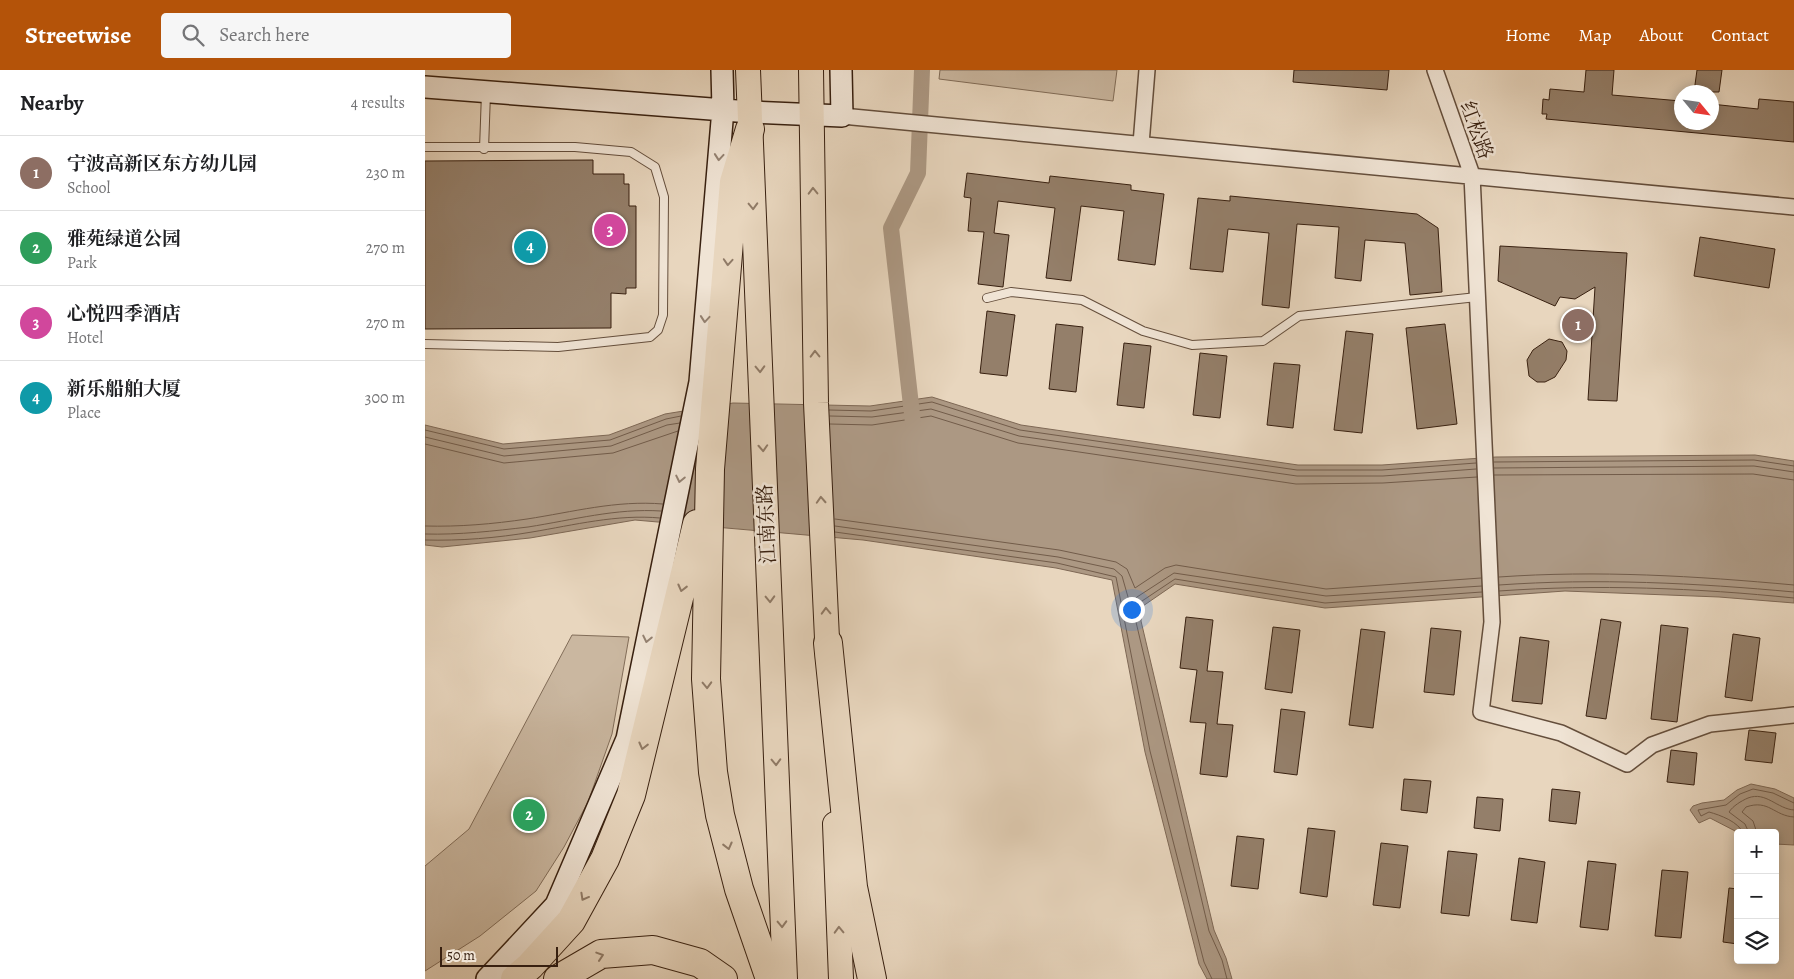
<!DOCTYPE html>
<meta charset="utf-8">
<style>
:root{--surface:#fff;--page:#f6f6f6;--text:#202124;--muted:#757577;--line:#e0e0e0;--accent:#b45309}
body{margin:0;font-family:Alegreya,"Noto Serif SC",serif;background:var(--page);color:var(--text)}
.controls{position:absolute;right:15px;bottom:15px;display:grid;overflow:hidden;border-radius:5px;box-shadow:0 2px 12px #0003}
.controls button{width:45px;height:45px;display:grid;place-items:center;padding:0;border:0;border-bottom:1px solid var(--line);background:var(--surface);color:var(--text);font:25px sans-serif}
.compass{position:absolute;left:1249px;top:15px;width:45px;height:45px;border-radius:50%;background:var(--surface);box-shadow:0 2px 12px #0003;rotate:119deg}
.scale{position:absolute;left:15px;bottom:12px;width:118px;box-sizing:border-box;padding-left:5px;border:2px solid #382010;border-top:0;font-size:14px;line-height:18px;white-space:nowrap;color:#382010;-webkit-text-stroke:4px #f0e4d5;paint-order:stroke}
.you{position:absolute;left:706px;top:539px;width:18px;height:18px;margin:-12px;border:4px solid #fff;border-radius:50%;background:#1a73e8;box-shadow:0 0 0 8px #1a73e833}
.badge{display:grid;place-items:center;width:32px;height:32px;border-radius:50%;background:var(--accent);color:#fff;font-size:16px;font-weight:700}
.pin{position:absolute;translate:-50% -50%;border:2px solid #fff;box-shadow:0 1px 5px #0006}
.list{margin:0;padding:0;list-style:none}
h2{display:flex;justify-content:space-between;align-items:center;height:65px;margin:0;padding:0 20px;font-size:21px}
h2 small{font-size:16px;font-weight:400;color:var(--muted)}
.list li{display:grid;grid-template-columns:32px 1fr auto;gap:15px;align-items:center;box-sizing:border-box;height:75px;padding:0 20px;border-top:1px solid var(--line)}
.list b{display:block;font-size:19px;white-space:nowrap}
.list p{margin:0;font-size:16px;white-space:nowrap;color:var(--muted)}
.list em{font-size:16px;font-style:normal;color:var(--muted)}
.icon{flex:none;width:28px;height:28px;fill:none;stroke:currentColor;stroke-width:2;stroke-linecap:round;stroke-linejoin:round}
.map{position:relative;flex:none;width:1369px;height:909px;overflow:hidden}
header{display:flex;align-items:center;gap:30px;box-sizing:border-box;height:70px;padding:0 25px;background:var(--accent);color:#fff}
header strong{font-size:24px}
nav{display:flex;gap:28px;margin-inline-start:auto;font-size:18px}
.search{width:350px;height:45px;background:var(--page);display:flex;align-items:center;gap:12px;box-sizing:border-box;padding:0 18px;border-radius:5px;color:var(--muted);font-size:19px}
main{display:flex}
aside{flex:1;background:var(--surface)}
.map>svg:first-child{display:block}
.green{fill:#cab7a0;stroke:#816c58}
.water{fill:#ac9883;stroke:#7e6855}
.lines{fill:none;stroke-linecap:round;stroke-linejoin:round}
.shore{stroke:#725c4a;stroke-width:1}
.canal{stroke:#ac9883;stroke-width:16}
.building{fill:#947f6a;stroke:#382010}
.lane-casing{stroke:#644e3c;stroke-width:10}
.street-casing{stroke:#644e3c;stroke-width:18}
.secondary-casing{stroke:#382010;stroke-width:24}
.primary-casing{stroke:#382010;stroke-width:26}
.highway-casing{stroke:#382010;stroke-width:30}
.lane{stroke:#f0e4d5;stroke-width:8}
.street{stroke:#f0e4d5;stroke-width:15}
.secondary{stroke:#f0e4d5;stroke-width:21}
.primary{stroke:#e8d6be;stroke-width:24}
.highway{stroke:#e8d6be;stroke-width:28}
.oneway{stroke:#948272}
.oneway2{stroke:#907b67}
.labels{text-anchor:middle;stroke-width:5;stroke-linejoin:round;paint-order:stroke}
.street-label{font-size:20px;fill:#382010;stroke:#f0e4d5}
</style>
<header>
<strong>Streetwise</strong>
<div class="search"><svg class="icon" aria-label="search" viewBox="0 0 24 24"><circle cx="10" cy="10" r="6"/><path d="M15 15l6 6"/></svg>Search here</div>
<nav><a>Home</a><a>Map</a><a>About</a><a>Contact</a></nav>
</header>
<main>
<aside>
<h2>Nearby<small>4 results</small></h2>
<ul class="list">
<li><span class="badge" style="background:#8d6e63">1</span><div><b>宁波高新区东方幼儿园</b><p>School</p></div><em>230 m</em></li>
<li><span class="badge" style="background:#2e9e5b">2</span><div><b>雅苑绿道公园</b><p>Park</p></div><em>270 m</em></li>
<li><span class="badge" style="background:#d1479c">3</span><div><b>心悦四季酒店</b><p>Hotel</p></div><em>270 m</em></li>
<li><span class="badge" style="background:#0f9aa8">4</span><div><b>新乐船舶大厦</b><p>Place</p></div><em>300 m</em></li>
</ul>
</aside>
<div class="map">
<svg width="1369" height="909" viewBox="0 0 1369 909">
<rect width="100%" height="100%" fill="#e8d6be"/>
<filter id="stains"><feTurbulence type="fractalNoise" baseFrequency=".004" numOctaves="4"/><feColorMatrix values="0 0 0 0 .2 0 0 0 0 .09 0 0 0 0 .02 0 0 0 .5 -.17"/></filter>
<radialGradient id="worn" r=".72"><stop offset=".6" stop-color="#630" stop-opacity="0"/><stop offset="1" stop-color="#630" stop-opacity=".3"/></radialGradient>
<path class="green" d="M 515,0 L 692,0 L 688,31 L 514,9 Z
M 147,565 L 204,567 L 187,664 L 163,732 L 139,777 L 111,821 L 55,866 L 0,901 L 0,796 L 44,759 Z"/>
<path class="water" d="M 507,327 L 596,355 L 873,395 L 957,395 L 1071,387 L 1330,385 L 1369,391 L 1369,533 L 1294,527 L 1140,521 L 900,538 L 750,514 L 718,536 L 716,551 L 789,860 L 801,888 L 807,909 L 782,909 L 774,894 L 720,682 L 687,510 L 631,498 L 438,470 L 210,450 L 105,468 L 17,477 L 0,475 L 0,355 L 78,374 L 184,365 L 240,344 L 308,333 L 445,336 Z
M 1326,714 L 1350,719 L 1369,728 L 1369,775 L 1350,774 L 1350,763 L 1314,763 L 1285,748 L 1274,753 L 1265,740 L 1268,736 L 1277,733 L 1299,730 L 1312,720 Z"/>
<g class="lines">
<path class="shore" d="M 404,340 L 446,341 L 507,332 L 595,360 L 872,400 L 957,400 L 1051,393
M 405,346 L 447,347 L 506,339 L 594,366 L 872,406 L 958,406 L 1051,399
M 405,354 L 447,355 L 506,346 L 593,373 L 871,414 L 958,413 L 1052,407
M 0,360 L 79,379 L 185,370 L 241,349 L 256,346
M 0,367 L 79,386 L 186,376 L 242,355 L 255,353
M 0,374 L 79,393 L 188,383 L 253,361
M 1069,392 L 1329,390 L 1369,396
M 1069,398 L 1329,396 L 1369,402
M 1069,405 L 1328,404 L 1369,410
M 410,449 L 634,480 L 691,492 L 702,499 L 710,518 L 740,498 L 751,495 L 901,519 L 1056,508
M 0,456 C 34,457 68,454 102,449 C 148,442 191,430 238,434
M 410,456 L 633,487 L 689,499 L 697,506 L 705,534 L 712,527 L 749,503 L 901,526 L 1057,516
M 410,462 L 632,493 L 691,507 L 725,681 L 779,892 L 787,909
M 0,464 C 34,465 69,461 103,457 C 148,450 191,438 236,441
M 0,470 C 35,471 72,468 107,462 C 149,455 192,444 235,448
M 1074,507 C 1172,500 1271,506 1369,515
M 1074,515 C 1172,508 1271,513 1369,522
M 1074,521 C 1172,514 1271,518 1369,528
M 1318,763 C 1314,752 1295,745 1284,742 L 1276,746 L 1273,740 L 1301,735 L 1315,724 L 1328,719 L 1348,723 L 1369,733
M 1324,763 L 1320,754 L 1304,742 C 1308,736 1316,731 1323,728 C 1341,721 1352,739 1369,740
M 1332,763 L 1328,751 L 1317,742 L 1321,737 C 1344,729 1349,746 1369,747
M 802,909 L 797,890 L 784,861 L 711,552 L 714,533 L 750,509 L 900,533 L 1057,522"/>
<path class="canal" d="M 488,353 L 466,158 L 493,103 L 497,0"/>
</g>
<path class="building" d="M 869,0 L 964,0 L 962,20 L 868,12 Z
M 1161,0 L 1189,0 L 1187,25 L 1256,31 L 1256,52 L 1286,52 L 1286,34 L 1333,39 L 1334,29 L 1369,32 L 1369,72 L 1121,49 L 1122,44 L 1117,44 L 1118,29 L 1124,30 L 1125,19 L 1159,22 Z
M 1272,0 L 1297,0 L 1294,22 L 1269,22 Z
M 168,90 L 168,104 L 199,104 L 199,114 L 204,114 L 204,136 L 211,136 L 211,218 L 201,218 L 201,224 L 186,223 L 186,258 L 0,259 L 0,91 Z
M 542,103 L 624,113 L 625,106 L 706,115 L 706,120 L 739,124 L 730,195 L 693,190 L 699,141 L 656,136 L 646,211 L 621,208 L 630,138 L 573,131 L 569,163 L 584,165 L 578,217 L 553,214 L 559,162 L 543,161 L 546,128 L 539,127 Z
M 805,126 L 992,144 L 1013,158 L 1017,222 L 985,225 L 980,173 L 940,170 L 936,211 L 910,208 L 914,157 L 872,154 L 864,238 L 837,235 L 844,163 L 803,159 L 798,202 L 765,199 L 773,128 L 805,131 Z
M 1275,167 L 1350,179 L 1344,218 L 1269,206 Z
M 1075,176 L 1202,183 L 1192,331 L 1163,330 L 1170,217 L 1150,229 L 1135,227 L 1130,236 L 1073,211 Z
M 562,241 L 590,245 L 582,306 L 555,303 Z
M 631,254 L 658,257 L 651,322 L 624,319 Z
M 1020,254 L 1032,354 L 992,359 L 981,258 Z
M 921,261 L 948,264 L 937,363 L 909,360 Z
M 1124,269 L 1137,272 L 1142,281 L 1141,290 L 1130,307 L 1120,312 L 1112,312 L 1104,306 L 1102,290 L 1108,280 Z
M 699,273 L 726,276 L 719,338 L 692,335 Z
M 775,283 L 802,286 L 795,348 L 768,345 Z
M 849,293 L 875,295 L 868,358 L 842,355 Z
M 761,547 L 788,550 L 782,601 L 798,602 L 792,654 L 808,655 L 802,707 L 775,704 L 781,653 L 765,652 L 772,600 L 755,598 Z
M 1176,549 L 1196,552 L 1181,649 L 1161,646 Z
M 1236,555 L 1263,558 L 1252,652 L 1226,649 Z
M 848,557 L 875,560 L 867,623 L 840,619 Z
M 1006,558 L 1036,561 L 1029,625 L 999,622 Z
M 936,559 L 960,562 L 948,658 L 924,655 Z
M 1308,564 L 1335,568 L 1327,631 L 1300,627 Z
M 1095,567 L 1124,571 L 1117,634 L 1087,631 Z
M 856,639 L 880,642 L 872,705 L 849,702 Z
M 1324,660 L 1351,663 L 1347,693 L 1320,690 Z
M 1246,680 L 1272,683 L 1269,715 L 1242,712 Z
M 979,709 L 1006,711 L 1002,743 L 976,740 Z
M 1127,719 L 1155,722 L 1151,754 L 1124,751 Z
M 1052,727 L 1078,729 L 1075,761 L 1049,758 Z
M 883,758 L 910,761 L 902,827 L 875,823 Z
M 812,766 L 839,769 L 833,819 L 806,816 Z
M 956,773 L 983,776 L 975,838 L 948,835 Z
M 1023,781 L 1052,784 L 1044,846 L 1016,843 Z
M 1094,788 L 1120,792 L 1112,853 L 1086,850 Z
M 1163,791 L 1191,794 L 1183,860 L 1155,857 Z
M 1237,800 L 1263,802 L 1256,868 L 1230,866 Z
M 1304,818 L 1313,819 L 1313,874 L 1298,872 Z"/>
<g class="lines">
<defs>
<path id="lane" d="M 0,77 L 150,77 L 206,82 L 230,97 L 239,127 L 238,245 L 233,260 L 225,267 L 133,277 L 0,274
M 59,79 L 61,23
M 562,228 L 586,222 L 657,230 L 718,261 L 767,275 L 838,271 L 874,246 L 1052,227"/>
<path id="street" d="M 1010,0 L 1047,105 L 1067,552 L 1056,642 L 1136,663 L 1202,694 L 1227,675 L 1285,654 L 1369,645
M 417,46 L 1369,137
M 716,74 L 722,0"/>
<path id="secondary" d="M 0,17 L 325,42 L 417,46 L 416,0
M 62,909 L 131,835 L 202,669 L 275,312 L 298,39 L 297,0"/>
<path id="primary" d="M 323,0 L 360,909
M 386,0 L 391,333 L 403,590
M 410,754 L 416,909"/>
<path id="highway" d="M 325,59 L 309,112 L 285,399 L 281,609 L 288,702 L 295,745 L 314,819 L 345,909
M 403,573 L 428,817 L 447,909
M 90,909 L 105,896 L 146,851 L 180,789 L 206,725 L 272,454
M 133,909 L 176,884 L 228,880 L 275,893 L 298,909"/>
</defs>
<use href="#lane" class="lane-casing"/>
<use href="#street" class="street-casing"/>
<use href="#secondary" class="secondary-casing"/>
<use href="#primary" class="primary-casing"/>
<use href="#highway" class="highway-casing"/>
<use href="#lane" class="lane"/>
<use href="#street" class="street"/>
<use href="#secondary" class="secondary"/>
<use href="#primary" class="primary"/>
<use href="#highway" class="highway"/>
</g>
<defs><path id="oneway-chevron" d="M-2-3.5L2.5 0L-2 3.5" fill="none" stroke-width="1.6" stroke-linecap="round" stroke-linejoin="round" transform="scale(1.25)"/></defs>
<g class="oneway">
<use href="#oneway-chevron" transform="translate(294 87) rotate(95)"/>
<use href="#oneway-chevron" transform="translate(280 249) rotate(95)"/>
<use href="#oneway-chevron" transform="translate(255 409) rotate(102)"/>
<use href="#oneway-chevron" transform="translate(222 569) rotate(102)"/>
</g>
<g class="oneway2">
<use href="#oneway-chevron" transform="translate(388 121) rotate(-91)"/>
<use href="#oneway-chevron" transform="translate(328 136) rotate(88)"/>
<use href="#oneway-chevron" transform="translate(303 192) rotate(94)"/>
<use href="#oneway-chevron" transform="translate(390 284) rotate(-91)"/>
<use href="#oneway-chevron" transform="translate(335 299) rotate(88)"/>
<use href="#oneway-chevron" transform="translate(338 378) rotate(87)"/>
<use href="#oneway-chevron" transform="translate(396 430) rotate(-93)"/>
<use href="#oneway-chevron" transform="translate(257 518) rotate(104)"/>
<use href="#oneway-chevron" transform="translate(345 529) rotate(88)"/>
<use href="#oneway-chevron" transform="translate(401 541) rotate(-92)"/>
<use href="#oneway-chevron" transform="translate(282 615) rotate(88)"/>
<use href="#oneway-chevron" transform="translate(218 676) rotate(104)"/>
<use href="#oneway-chevron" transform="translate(351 692) rotate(88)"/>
<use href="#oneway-chevron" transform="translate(303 776) rotate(76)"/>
<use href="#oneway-chevron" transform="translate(159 827) rotate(119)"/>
<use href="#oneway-chevron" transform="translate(357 854) rotate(88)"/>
<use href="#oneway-chevron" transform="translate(414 860) rotate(-92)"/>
<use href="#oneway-chevron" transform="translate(175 886) rotate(-18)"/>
</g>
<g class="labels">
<g class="street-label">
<text transform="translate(1052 60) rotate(70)" y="7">红松路</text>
<text transform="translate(341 454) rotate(-93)" y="7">江南东路</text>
</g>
</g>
<rect width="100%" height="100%" filter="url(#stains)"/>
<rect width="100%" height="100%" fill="url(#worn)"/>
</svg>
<div class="controls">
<button>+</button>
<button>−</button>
<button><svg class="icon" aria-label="layers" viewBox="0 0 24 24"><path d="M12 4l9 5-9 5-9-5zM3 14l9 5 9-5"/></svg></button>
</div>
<svg class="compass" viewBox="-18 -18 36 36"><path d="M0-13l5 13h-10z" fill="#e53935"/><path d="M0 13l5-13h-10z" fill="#757577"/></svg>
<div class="scale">50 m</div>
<div class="you"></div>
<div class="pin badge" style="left:1153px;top:255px;background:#8d6e63">1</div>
<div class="pin badge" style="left:104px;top:745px;background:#2e9e5b">2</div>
<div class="pin badge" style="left:185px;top:160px;background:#d1479c">3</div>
<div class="pin badge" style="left:105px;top:177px;background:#0f9aa8">4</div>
</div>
</main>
